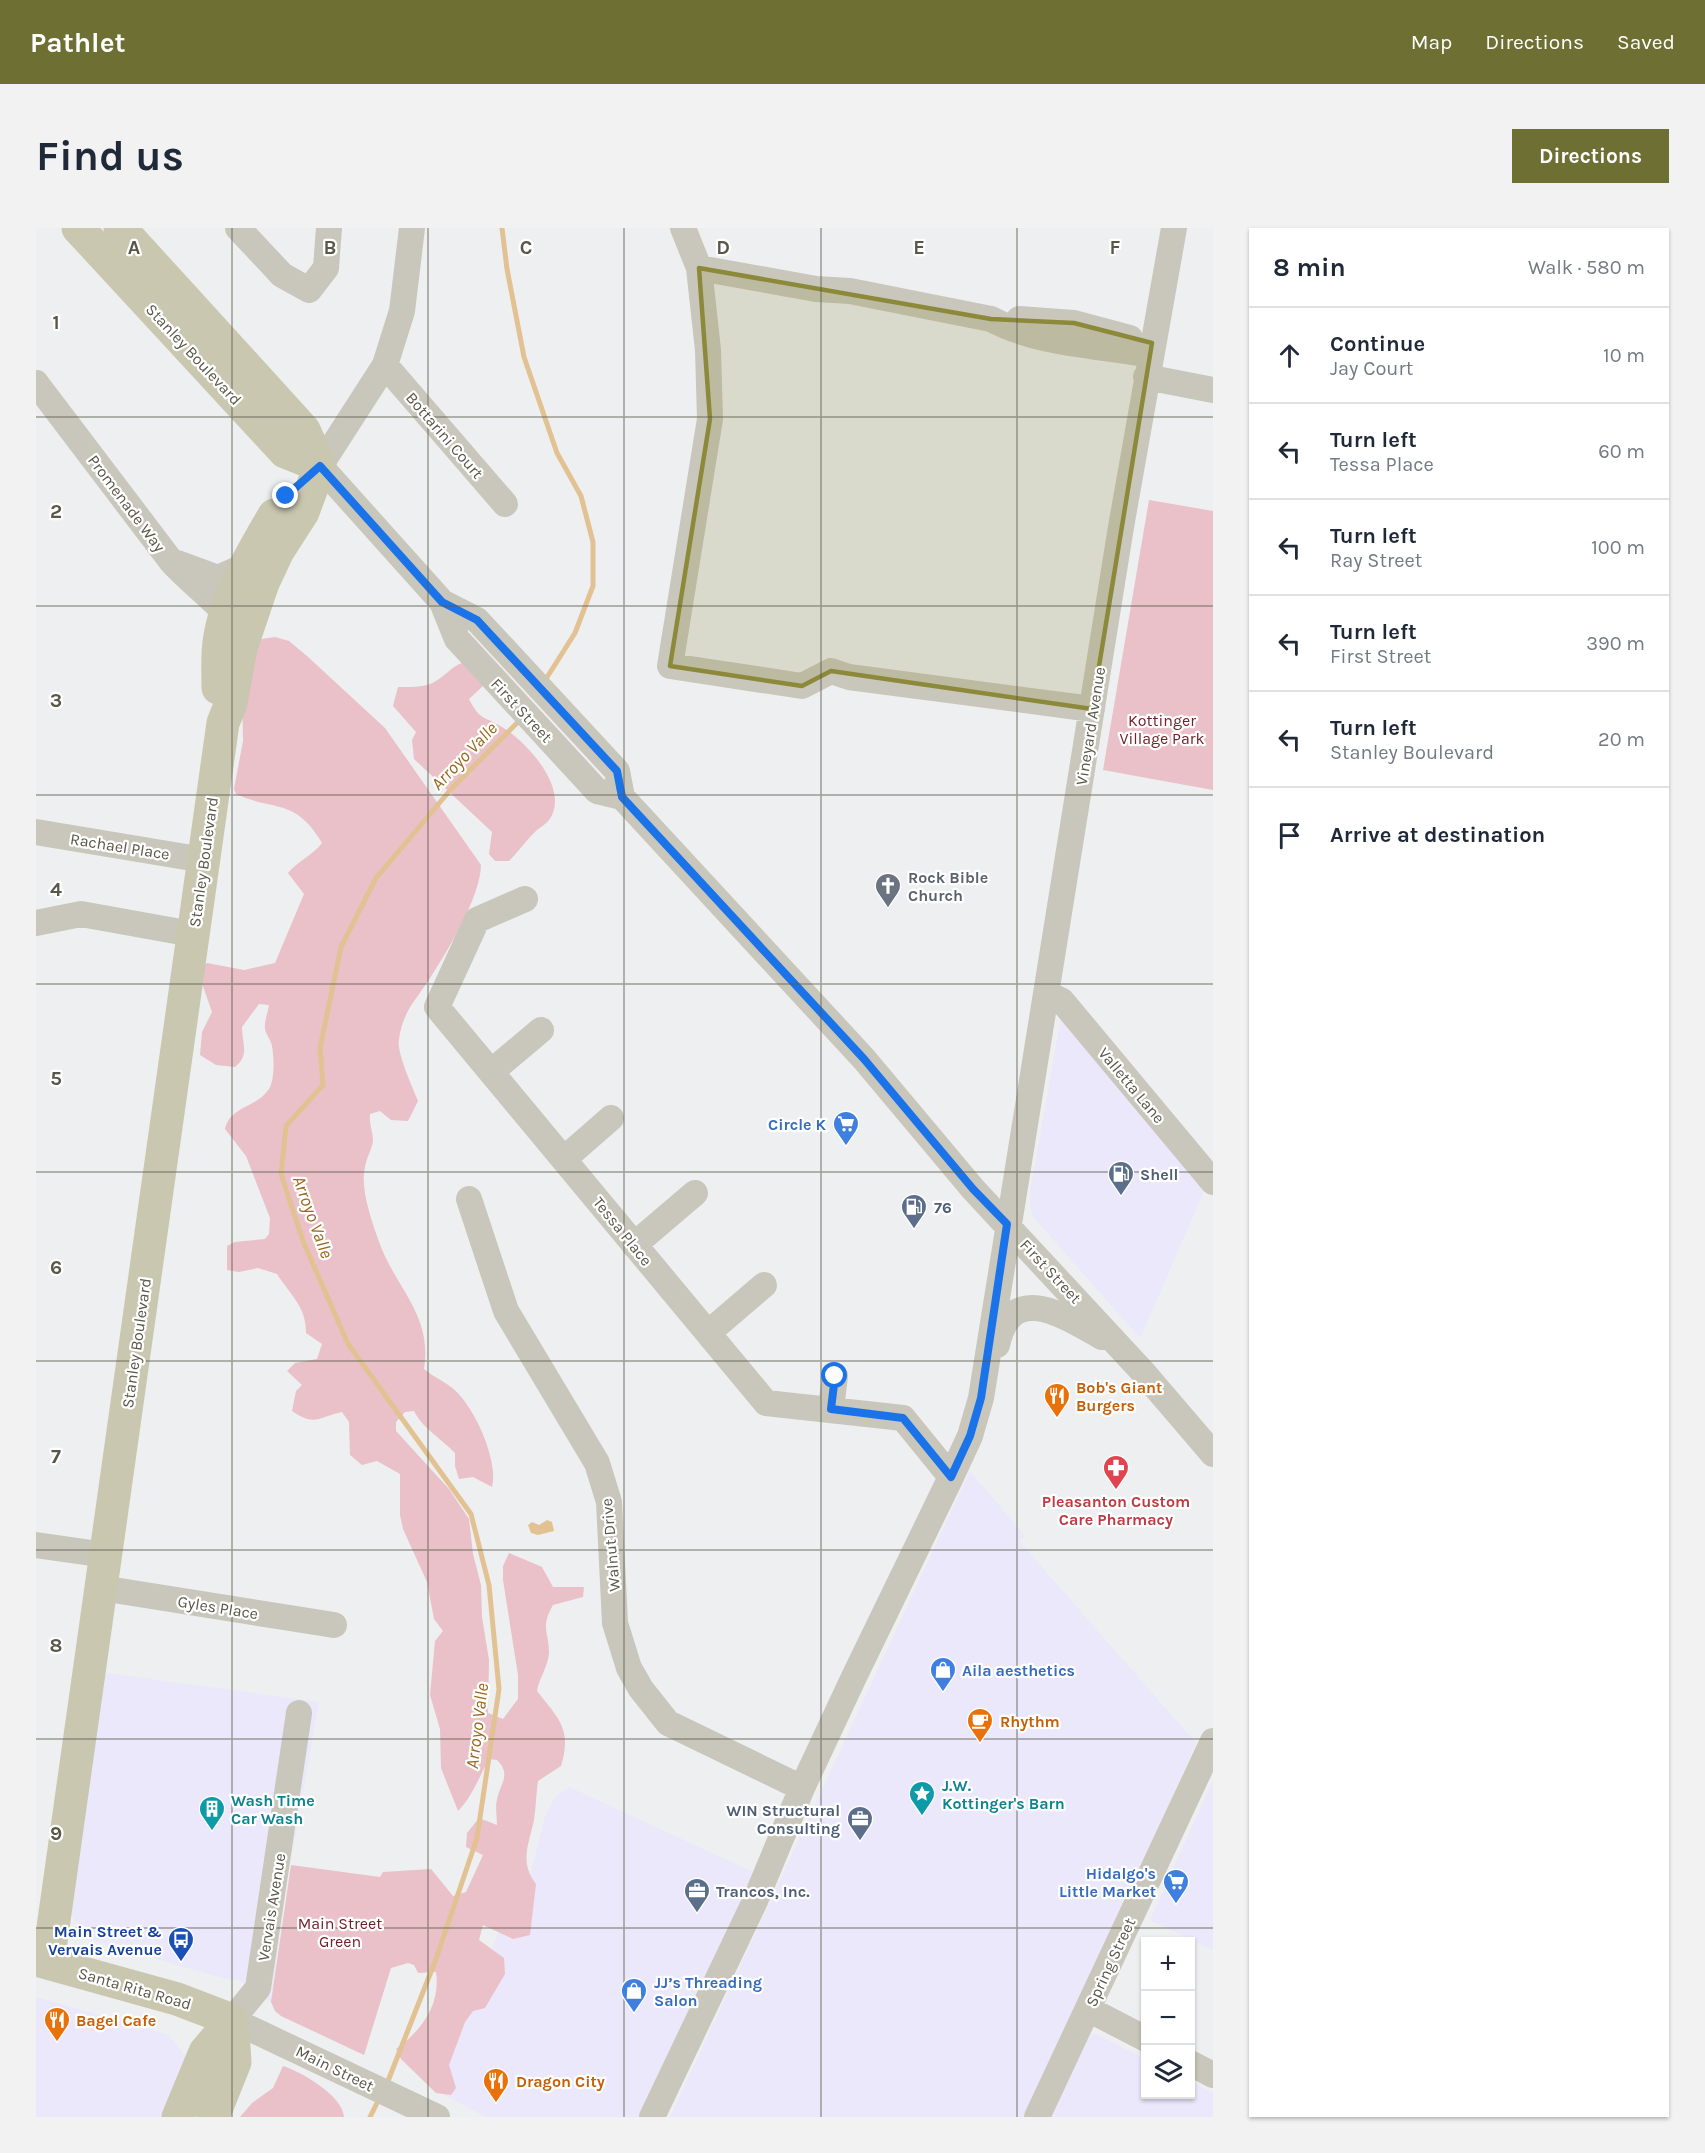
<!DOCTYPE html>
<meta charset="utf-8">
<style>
:root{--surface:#fff;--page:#f2f2f3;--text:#1f2937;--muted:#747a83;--line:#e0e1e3;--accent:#6d7032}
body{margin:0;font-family:Karla,sans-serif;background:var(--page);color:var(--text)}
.controls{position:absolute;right:18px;bottom:18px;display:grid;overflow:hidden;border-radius:0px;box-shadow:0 2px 4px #0004}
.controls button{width:54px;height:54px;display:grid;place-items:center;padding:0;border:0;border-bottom:2px solid var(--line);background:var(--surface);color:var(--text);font:30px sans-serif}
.stop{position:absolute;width:18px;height:18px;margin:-14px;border:4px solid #1a73e8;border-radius:50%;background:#fff}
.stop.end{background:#1a73e8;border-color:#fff;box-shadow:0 2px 6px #0008}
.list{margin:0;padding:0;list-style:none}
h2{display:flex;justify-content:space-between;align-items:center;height:78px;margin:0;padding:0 24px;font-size:26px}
h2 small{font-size:20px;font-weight:400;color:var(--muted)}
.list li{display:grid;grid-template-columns:39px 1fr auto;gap:18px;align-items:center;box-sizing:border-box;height:96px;padding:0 24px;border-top:2px solid var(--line)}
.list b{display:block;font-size:22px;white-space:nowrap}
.list p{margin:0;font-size:20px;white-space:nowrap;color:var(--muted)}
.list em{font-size:20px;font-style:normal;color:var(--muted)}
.icon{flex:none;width:33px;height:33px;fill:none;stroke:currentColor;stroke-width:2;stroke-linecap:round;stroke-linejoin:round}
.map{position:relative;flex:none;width:1177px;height:1889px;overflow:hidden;border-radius:0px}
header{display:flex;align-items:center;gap:36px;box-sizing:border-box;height:84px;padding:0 30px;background:var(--accent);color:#fff}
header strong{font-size:28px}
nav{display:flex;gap:33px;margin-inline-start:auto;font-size:21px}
.intro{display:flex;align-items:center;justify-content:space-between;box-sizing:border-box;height:144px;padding:0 36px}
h1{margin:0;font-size:42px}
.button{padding:15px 27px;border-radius:0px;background:var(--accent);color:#fff;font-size:21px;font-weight:700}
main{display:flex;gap:36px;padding:0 36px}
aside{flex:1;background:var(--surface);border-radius:0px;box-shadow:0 2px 4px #0004}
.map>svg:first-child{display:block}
.commercial{fill:#eae8fa}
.green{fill:#eac0c9}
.water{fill:#e2c292}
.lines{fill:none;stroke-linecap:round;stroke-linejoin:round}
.stream{stroke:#e2c292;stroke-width:5}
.minor{stroke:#c9c7bb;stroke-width:26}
.major{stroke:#cac7b0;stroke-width:33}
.route{stroke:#1a73e8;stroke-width:8}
.marked{fill:#8d893b;fill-opacity:0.2;stroke:#8d893b;stroke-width:4.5;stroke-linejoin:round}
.grid{fill:none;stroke:#595748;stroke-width:1.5;stroke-opacity:0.55}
.labels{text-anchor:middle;stroke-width:4.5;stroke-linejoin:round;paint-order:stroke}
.street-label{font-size:16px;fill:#595748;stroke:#fff}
.park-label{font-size:16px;fill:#732029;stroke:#fff}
.worship-label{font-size:16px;font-weight:bold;fill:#5b616d;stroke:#fff;text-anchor:start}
.shop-label{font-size:16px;font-weight:bold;fill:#366cbe;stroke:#fff;text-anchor:end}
.service-label{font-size:16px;font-weight:bold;fill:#4e5e75;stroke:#fff;text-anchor:start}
.food-label{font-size:16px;font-weight:bold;fill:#c56008;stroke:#fff;text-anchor:start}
.health-label{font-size:16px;font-weight:bold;fill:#be3a42;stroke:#fff}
.culture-label{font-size:16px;font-weight:bold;fill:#0d838f;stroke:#fff;text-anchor:start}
.transit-label{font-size:16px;font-weight:bold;fill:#164399;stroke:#fff;text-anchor:end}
.water-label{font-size:18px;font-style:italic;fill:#99671b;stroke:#fff}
.grid-label{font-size:20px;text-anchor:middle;font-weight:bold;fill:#595748;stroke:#fff;stroke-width:4.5;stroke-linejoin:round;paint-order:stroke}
</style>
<header>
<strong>Pathlet</strong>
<nav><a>Map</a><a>Directions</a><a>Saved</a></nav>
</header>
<div class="intro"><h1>Find us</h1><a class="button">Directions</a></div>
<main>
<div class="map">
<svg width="1177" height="1889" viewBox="0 0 1177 1889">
<rect width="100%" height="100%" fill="#eeeff0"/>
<path class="commercial" d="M 1025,789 L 1170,959 L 1104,1110 L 998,990 L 994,978 L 994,964 Z
M 934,1243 L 989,1308 L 983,1313 L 1160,1515 L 1108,1633 L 987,1889 L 634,1889 Z
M 64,1444 L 283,1474 L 249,1665 L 235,1774 L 202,1751 L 195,1752 L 158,1742 L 61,1713 L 47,1704 L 36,1688 L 36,1664 Z
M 1177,1552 L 1177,1722 L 1114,1692 Z
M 533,1559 L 719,1645 L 605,1889 L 450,1889 L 399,1862 L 471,1684 L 488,1672 L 509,1589 L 519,1569 Z
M 0,1769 L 133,1807 L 152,1832 L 127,1889 L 0,1889 Z
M 1055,1806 L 1060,1806 L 1109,1831 L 1110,1866 L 1154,1866 L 1155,1854 L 1177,1865 L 1177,1889 L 1013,1889 Z"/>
<path class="green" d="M 1113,272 L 1177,283 L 1177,562 L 1067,542 Z
M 239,409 L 253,413 L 271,428 L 349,500 L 445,637 C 444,670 412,722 394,750 C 380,772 367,783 363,811 C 360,824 377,860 382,873 L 372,893 L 355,892 L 344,883 L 334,886 C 333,896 337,904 337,913 C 336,921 330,931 329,939 C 324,960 335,991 342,1011 C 358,1059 397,1086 388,1141 C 396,1148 406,1152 415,1159 C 437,1175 463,1232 456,1259 L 437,1249 L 423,1251 L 419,1238 L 419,1225 C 406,1211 386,1200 378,1183 L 369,1184 L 360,1194 L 360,1203 L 413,1261 L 433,1291 L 437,1326 L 445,1357 L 446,1389 L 453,1432 L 452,1485 L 467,1491 L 482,1471 L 482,1447 L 467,1352 L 467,1338 L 473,1325 L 506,1339 L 517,1359 L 548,1359 L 547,1369 L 517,1377 C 504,1400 513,1404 513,1425 C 512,1439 503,1450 501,1463 C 523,1491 536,1501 525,1538 L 502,1553 C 500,1566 500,1579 498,1592 C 493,1616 483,1634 500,1656 L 494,1707 L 477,1711 L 447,1697 L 443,1712 L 468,1730 L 469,1746 L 449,1780 L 437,1783 L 429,1794 L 413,1837 L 420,1860 L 415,1867 L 400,1865 L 365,1831 L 360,1821 C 385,1803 405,1777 400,1744 L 382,1745 L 378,1737 L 372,1735 L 355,1740 L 328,1827 L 245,1788 L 239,1783 L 235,1774 L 255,1637 L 344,1649 L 347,1644 L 395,1641 L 417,1668 L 430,1664 L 447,1627 L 430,1619 L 431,1605 L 443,1590 L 461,1597 C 461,1589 459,1579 461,1572 C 464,1555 476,1547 461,1532 L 453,1531 C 443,1549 436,1569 422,1583 L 405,1540 L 404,1501 L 394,1467 L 399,1413 L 407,1403 L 398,1391 L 391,1354 L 367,1301 L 364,1287 L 364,1246 L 341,1233 L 326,1237 L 314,1227 L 313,1194 L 306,1184 C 282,1189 279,1199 256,1183 L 260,1163 L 266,1157 L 251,1143 L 259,1135 L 281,1131 L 286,1116 L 270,1105 C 270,1078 255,1068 241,1046 L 222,1040 L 203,1044 L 191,1042 L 191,1018 L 199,1014 L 229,1011 L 233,1006 L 234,990 L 210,928 L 189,901 C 194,878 222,879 233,861 C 239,851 238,829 236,818 C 235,812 230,807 229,801 C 228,794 232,784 233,777 L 223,776 L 206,799 C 206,816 214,827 199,839 L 180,837 L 164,827 L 166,804 L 176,784 L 161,741 L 171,735 L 208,742 L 239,735 L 268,666 L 252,645 C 263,632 276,628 286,615 C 259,569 239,584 200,566 L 198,561 L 207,513 L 206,459 L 225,411 Z
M 432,433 L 447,458 L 433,471 C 445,494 447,487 466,499 C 491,514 532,559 515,589 C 512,595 506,598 501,602 C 491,611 483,623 473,633 L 459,633 L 453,626 L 456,604 L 378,531 L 376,512 L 380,504 L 357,478 L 362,459 C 374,459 390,460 400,453 C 412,446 417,436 432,433 Z
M 247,1838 C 266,1844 307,1868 308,1889 L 204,1889 L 216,1875 L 237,1860 Z"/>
<path class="water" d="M 511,1292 L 516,1294 L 518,1303 L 502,1307 L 495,1305 L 492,1297 L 496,1294 L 503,1297 Z"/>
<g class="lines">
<path class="stream" d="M 466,0 L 471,41 L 488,129 L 521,225 L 545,268 L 557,314 L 557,358 L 539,405 L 508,454
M 350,1858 L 400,1731 L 441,1610 L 463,1461 L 453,1357 L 435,1286 L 312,1116 L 267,1013 L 245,946 L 250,898 L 287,857 L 284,820 L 305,719 L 340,650 L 416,560 L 486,490
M 334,1889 L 344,1869"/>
<path class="minor" d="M 202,0 L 246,47 L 273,62 L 290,40 L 293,0
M 376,0 L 366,83 L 349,137 L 284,238 L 406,374 L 421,411 L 561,563 L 586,569
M 647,0 L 663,40 L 672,122 L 674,191 L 634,438 L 766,458 L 795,443 L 813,449 L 1056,481
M 663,40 L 780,61 L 814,63 L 955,91 C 1004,117 1061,117 1114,127
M 983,91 L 1038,95 L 1094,110
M 349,137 L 469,276
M 1110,149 L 1177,162
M 0,155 L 135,333 C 153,353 173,367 191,387
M 141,335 L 182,350 L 207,339
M 406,374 L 441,392 L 581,543 L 586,569 L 828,831 L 937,961 L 1106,1143 L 1177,1226
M 0,604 L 168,632
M 489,671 L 441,692 L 401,779 L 730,1175 L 867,1190 L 915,1249
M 0,695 L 45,686 L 156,706
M 1010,765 L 1026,773 L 1177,954
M 455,844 L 505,802
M 528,931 L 575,890
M 433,971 L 470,1083 L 561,1235 L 573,1274 L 579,1395 L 593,1440 L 605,1461 L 632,1495 L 766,1560
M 598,1017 L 659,965
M 672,1105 L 728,1057
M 961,1117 C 975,1052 1028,1088 1066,1109
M 795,1181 L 799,1148
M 0,1317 L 70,1327
M 65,1360 L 298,1397
M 263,1485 L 222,1760 L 196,1792 L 401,1889
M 1052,1781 L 1110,1811
M 1154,1835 L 1177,1847
M 616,1889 L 719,1673 L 766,1560 L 817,1451 L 915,1249 L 934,1208 L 945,1170 L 1085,299 L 1138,0
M 1001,1889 L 1177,1513"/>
<path class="major" d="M 42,0 L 249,224 L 284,238
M 182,460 C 182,445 181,429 183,414 C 189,369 216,325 238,287
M 0,1732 L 141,1771 L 196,1792
M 12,1735 L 187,495 L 195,475 L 205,420 L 227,355 L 242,323 L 267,284 L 284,238 L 268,202 L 84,0
M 142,1889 L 169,1824 L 196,1792
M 177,1889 L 199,1834 L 196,1792"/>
</g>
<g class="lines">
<path class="route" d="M 250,268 L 284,238 L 406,374 L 441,392 L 581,543 L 586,569 L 828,831 L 937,961 L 971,996 L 945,1170 L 934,1208 L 915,1249 L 867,1190 L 795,1181 L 799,1148"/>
</g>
<path class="marked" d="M 663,40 L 955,91 L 1038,95 L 1116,115 L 1056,481 L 795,443 L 766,458 L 634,438 L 674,191 Z"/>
<path class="grid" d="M 196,0 L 196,1889M 392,0 L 392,1889M 588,0 L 588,1889M 785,0 L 785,1889M 981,0 L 981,1889M 0,189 L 1177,189M 0,378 L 1177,378M 0,567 L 1177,567M 0,756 L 1177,756M 0,944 L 1177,944M 0,1133 L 1177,1133M 0,1322 L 1177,1322M 0,1511 L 1177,1511M 0,1700 L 1177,1700"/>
<defs>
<symbol id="church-pin" viewBox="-11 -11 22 30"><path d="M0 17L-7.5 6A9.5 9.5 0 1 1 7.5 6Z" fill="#6b7280" stroke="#fff"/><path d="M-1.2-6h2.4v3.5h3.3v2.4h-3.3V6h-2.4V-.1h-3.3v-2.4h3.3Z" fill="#fff"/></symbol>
<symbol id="supermarket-pin" viewBox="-11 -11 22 30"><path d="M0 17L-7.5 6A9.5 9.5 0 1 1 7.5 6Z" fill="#3f7fe0" stroke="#fff"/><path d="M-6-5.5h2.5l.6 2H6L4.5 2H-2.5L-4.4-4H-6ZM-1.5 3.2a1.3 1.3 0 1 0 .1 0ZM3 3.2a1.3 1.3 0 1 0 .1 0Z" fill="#fff"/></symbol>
<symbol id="fuel-pin" viewBox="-11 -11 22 30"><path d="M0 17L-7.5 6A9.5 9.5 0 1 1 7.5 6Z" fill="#5c6f8a" stroke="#fff"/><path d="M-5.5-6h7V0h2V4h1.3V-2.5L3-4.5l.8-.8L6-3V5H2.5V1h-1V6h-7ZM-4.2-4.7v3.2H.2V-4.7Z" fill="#fff"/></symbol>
<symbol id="restaurant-pin" viewBox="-11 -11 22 30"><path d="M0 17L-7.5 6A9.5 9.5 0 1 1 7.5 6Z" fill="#e8710a" stroke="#fff"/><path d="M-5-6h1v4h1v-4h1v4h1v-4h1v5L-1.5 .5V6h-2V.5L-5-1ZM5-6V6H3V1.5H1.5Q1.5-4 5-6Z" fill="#fff"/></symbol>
<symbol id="pharmacy-pin" viewBox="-11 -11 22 30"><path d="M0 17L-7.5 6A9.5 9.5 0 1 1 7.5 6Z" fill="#e0444e" stroke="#fff"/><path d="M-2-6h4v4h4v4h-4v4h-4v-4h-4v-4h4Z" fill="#fff"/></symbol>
<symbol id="shop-pin" viewBox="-11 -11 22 30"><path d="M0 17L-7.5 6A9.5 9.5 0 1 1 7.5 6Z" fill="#3f7fe0" stroke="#fff"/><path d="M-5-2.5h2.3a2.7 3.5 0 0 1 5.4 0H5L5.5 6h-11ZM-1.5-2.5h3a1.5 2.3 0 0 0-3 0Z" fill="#fff"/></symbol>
<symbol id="cafe-pin" viewBox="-11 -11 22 30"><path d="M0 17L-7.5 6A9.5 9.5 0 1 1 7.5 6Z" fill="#e8710a" stroke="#fff"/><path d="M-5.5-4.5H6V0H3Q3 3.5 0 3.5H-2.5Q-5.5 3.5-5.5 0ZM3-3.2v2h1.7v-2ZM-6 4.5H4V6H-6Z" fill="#fff"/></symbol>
<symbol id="sight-pin" viewBox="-11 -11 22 30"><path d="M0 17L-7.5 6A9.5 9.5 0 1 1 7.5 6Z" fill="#0f9aa8" stroke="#fff"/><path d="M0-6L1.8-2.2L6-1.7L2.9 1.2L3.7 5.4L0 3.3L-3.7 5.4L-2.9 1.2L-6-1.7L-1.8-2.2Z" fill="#fff"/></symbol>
<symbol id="building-pin" viewBox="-11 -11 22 30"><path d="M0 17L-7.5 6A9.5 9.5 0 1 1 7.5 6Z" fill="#0f9aa8" stroke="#fff"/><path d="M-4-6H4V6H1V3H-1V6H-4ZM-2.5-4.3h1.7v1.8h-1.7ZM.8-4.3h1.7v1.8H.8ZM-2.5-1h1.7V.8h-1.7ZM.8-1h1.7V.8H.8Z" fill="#fff"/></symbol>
<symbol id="office-pin" viewBox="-11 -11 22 30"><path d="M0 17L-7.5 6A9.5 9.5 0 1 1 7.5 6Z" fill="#5c6f8a" stroke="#fff"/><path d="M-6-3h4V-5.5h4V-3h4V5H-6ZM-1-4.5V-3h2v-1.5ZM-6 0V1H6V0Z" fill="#fff"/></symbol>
<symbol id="bus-pin" viewBox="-11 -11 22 30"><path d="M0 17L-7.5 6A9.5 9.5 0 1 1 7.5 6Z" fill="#1a4fb4" stroke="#fff"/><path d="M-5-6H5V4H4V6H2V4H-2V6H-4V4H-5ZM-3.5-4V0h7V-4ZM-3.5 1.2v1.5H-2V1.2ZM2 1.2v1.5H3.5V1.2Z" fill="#fff"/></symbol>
</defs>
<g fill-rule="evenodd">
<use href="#church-pin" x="837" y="643" width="30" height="40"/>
<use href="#supermarket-pin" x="795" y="881" width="30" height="40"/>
<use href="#fuel-pin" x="1070" y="931" width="30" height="40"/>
<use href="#fuel-pin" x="863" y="964" width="30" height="40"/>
<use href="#restaurant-pin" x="1006" y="1153" width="30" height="40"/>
<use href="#pharmacy-pin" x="1065" y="1225" width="30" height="40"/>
<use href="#shop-pin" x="892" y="1427" width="30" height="40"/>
<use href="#cafe-pin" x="929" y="1478" width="30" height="40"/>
<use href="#sight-pin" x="871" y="1551" width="30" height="40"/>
<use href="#building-pin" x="161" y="1566" width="30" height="40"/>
<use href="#office-pin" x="809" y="1576" width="30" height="40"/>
<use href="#supermarket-pin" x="1125" y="1639" width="30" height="40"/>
<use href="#office-pin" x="646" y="1648" width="30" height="40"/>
<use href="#bus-pin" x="130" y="1697" width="30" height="40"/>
<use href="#shop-pin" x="583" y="1748" width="30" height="40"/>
<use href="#restaurant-pin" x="6" y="1777" width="30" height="40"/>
<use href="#restaurant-pin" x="445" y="1838" width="30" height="40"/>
</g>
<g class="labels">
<g class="street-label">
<text transform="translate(158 126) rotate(47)" y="6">Stanley Boulevard</text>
<text transform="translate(409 207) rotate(49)" y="6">Bottarini Court</text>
<text transform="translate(91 275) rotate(53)" y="6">Promenade Way</text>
<text transform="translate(486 482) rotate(47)" y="6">First Street</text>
<text transform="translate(1054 498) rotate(-81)" y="6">Vineyard Avenue</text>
<text transform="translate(84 618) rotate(9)" y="6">Rachael Place</text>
<text transform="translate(167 634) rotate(-82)" y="6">Stanley Boulevard</text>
<text transform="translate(1096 857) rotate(50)" y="6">Valletta Lane</text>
<text transform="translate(587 1003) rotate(51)" y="6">Tessa Place</text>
<text transform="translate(1015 1043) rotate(47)" y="6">First Street</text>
<text transform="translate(100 1115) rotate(-82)" y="6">Stanley Boulevard</text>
<text transform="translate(574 1317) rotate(-95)" y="6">Walnut Drive</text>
<text transform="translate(182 1379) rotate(9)" y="6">Gyles Place</text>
<text transform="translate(235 1679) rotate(-81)" y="6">Vervais Avenue</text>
<text transform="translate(1074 1734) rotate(-65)" y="6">Spring Street</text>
<text transform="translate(99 1760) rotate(16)" y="6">Santa Rita Road</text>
<text transform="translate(299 1840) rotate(26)" y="6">Main Street</text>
</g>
<g class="park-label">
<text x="1126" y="498">Kottinger<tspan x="1126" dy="18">Village Park</tspan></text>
<text x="304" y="1701">Main Street<tspan x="304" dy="18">Green</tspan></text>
</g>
<g class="worship-label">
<text x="872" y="655">Rock Bible<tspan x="872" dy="18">Church</tspan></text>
</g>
<g class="shop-label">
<text x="790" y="902">Circle K</text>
<text x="926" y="1448" text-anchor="start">Aila aesthetics</text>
<text x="1120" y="1651">Hidalgo's<tspan x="1120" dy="18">Little Market</tspan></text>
<text x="618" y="1760" text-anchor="start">JJ’s Threading<tspan x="618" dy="18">Salon</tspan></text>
</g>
<g class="service-label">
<text x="1104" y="952">Shell</text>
<text x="898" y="985">76</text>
<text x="804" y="1588" text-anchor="end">WIN Structural<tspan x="804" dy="18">Consulting</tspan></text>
<text x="680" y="1669">Trancos, Inc.</text>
</g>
<g class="food-label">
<text x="1040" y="1165">Bob's Giant<tspan x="1040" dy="18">Burgers</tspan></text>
<text x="964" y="1499">Rhythm</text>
<text x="40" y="1798">Bagel Cafe</text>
<text x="480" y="1859">Dragon City</text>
</g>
<g class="health-label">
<text x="1080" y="1279">Pleasanton Custom<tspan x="1080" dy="18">Care Pharmacy</tspan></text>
</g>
<g class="culture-label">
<text x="906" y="1563">J.W.<tspan x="906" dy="18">Kottinger's Barn</tspan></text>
<text x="195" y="1578">Wash Time<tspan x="195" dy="18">Car Wash</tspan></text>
</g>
<g class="transit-label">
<text x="126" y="1709">Main Street &amp;<tspan x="126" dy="18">Vervais Avenue</tspan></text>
</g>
<g class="water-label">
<text transform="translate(428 528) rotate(-46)" y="6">Arroyo Valle</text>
<text transform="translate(277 989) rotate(70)" y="6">Arroyo Valle</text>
<text transform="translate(441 1498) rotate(-83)" y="6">Arroyo Valle</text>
</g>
</g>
<g class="grid-label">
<text x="98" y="26">A</text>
<text x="294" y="26">B</text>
<text x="490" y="26">C</text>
<text x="687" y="26">D</text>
<text x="883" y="26">E</text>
<text x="1079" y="26">F</text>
<text x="20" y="101">1</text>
<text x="20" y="290">2</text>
<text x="20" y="479">3</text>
<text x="20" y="668">4</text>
<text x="20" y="857">5</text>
<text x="20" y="1046">6</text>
<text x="20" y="1235">7</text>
<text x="20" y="1424">8</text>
<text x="20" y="1612">9</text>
</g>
</svg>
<div class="controls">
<button>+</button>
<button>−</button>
<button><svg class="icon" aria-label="layers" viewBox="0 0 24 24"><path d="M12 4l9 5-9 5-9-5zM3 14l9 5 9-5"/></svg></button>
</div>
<div class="stop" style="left:799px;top:1148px"></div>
<div class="stop end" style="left:250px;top:268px"></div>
</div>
<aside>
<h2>8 min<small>Walk · 580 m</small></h2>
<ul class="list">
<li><svg class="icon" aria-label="ahead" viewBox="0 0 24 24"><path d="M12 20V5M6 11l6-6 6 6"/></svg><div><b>Continue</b><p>Jay Court</p></div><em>10 m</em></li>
<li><svg class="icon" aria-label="left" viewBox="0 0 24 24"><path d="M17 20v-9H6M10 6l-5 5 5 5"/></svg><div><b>Turn left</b><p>Tessa Place</p></div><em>60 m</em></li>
<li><svg class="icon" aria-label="left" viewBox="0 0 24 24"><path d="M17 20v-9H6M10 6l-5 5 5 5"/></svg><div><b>Turn left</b><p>Ray Street</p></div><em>100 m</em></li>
<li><svg class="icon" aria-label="left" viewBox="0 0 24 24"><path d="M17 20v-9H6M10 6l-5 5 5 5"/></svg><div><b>Turn left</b><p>First Street</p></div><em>390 m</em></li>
<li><svg class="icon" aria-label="left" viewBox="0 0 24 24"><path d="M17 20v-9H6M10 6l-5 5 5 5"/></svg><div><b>Turn left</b><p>Stanley Boulevard</p></div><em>20 m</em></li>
<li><svg class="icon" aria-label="arrive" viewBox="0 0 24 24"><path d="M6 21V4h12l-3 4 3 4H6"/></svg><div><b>Arrive at destination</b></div></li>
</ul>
</aside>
</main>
